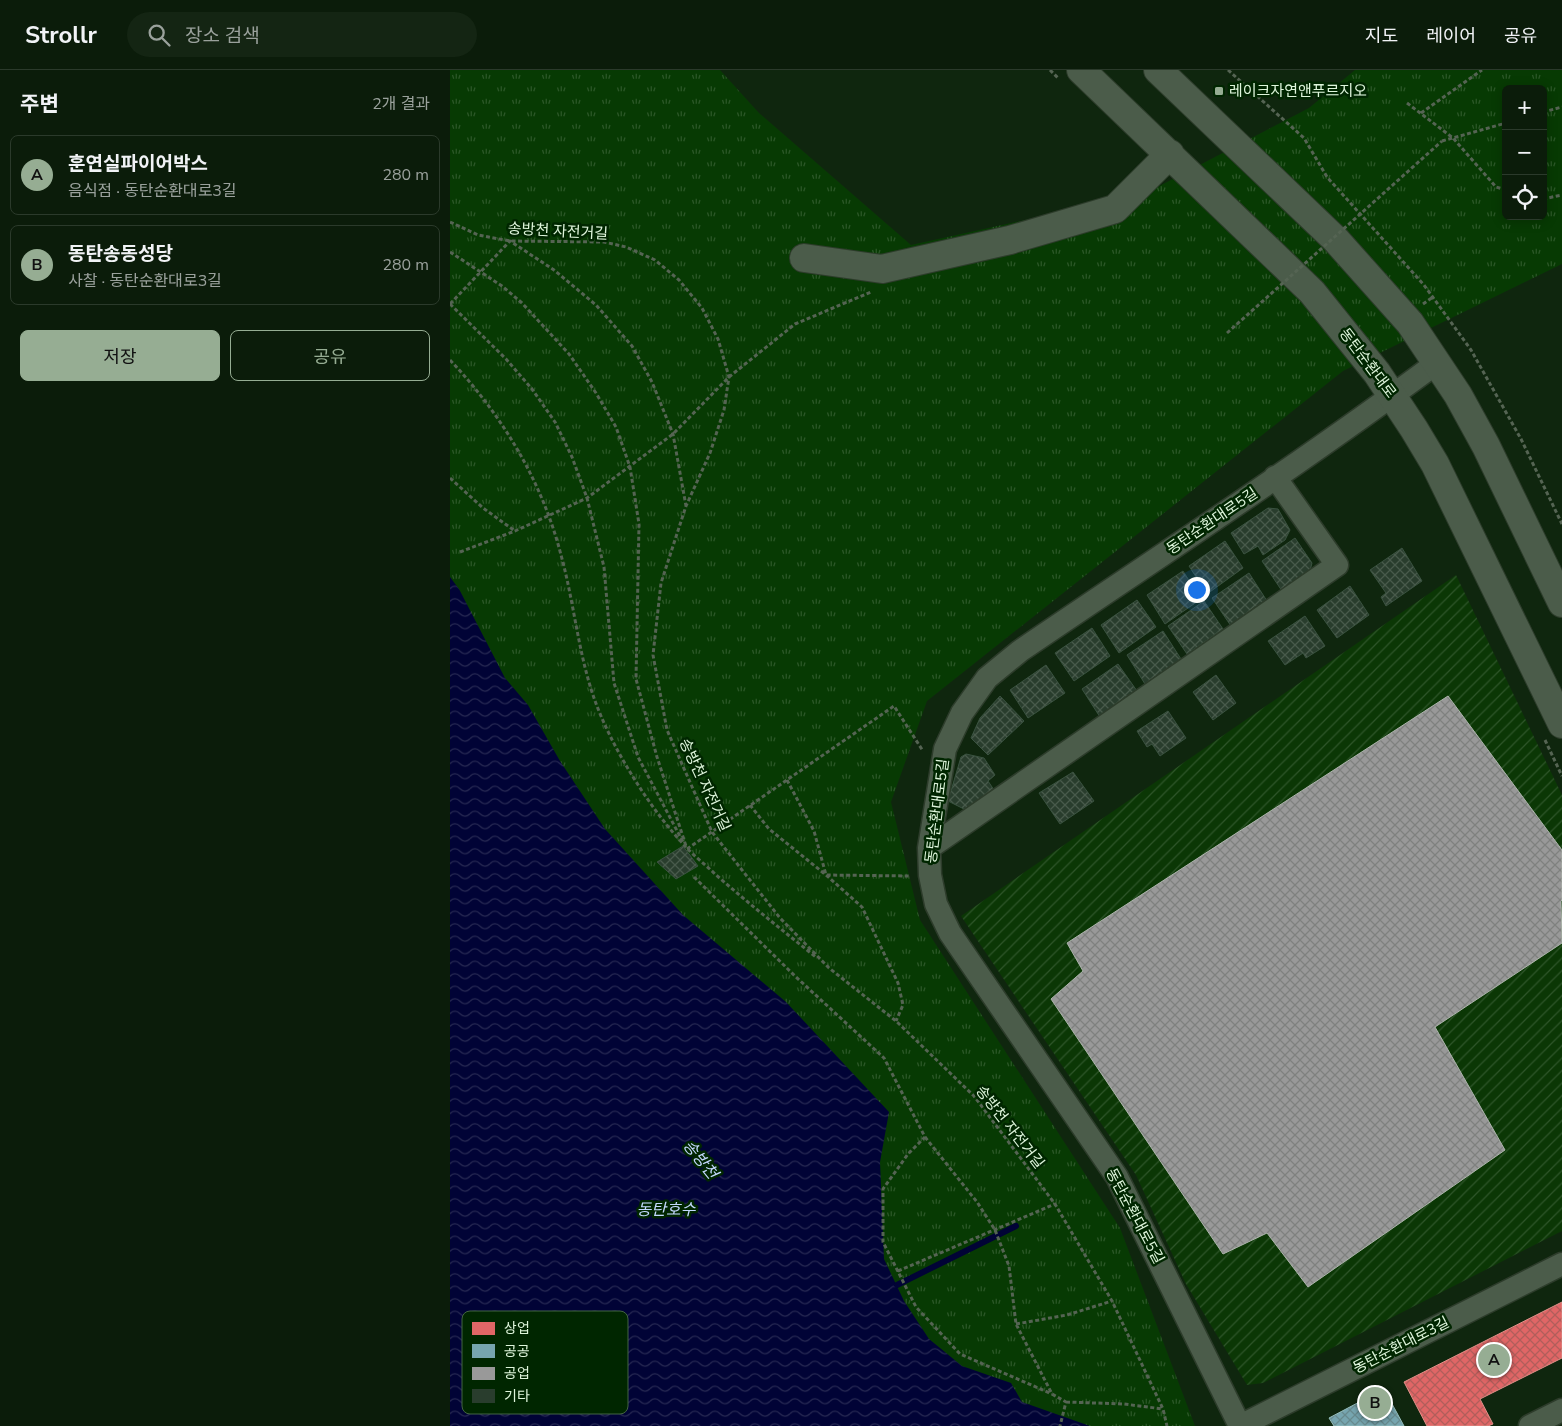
<!DOCTYPE html>
<html lang="ko">
<meta charset="utf-8">
<style>
:root{--surface:#0b1c0a;--page:#142513;--text:#f1f3f6;--muted:#9aa19c;--line:#2b3a2b;--accent:#96ad93}
body{margin:0;font-family:"Nunito Sans","Noto Sans KR",sans-serif;background:var(--page);color:var(--text)}
.controls{position:absolute;right:15px;top:15px;display:grid;overflow:hidden;border-radius:8px;box-shadow:0 2px 12px #0003}
.controls button{width:45px;height:45px;display:grid;place-items:center;padding:0;border:0;border-bottom:1px solid var(--line);background:var(--surface);color:var(--text);font:25px sans-serif}
.you{position:absolute;left:746px;top:519px;width:18px;height:18px;margin:-12px;border:4px solid #fff;border-radius:50%;background:#1a73e8;box-shadow:0 0 0 8px #1a73e833}
.badge{display:grid;place-items:center;width:32px;height:32px;border-radius:50%;background:var(--accent);color:#111;font-size:16px;font-weight:700}
.pin{position:absolute;translate:-50% -50%;border:2px solid #fff;box-shadow:0 1px 5px #0006}
.list{margin:0;padding:0;list-style:none}
h2{display:flex;justify-content:space-between;align-items:center;height:65px;margin:0;padding:0 20px;font-size:21px}
h2 small{font-size:16px;font-weight:400;color:var(--muted)}
.list li{display:grid;grid-template-columns:32px 1fr auto;gap:15px;align-items:center;box-sizing:border-box;height:80px;margin:0 10px 10px;padding:0 10px;border:1px solid var(--line);border-radius:8px}
.list b{display:block;font-size:19px;white-space:nowrap}
.list p{margin:0;font-size:16px;white-space:nowrap;color:var(--muted)}
.list em{font-size:16px;font-style:normal;color:var(--muted)}
.actions{display:flex;gap:10px;padding:15px 20px}
.actions a{flex:1;padding:11px 0;border:1px solid var(--accent);border-radius:8px;text-align:center;font-size:18px;color:var(--accent)}
.actions .main{background:var(--accent);color:#111}
.icon{flex:none;width:28px;height:28px;fill:none;stroke:currentColor;stroke-width:2;stroke-linecap:round;stroke-linejoin:round}
.map{position:relative;flex:none;width:1112px;height:1356px;overflow:hidden}
header{display:flex;align-items:center;gap:30px;box-sizing:border-box;height:70px;padding:0 25px;background:var(--surface);border-bottom:1px solid var(--line)}
header strong{font-size:24px}
nav{display:flex;gap:28px;margin-inline-start:auto;font-size:18px}
.search{width:350px;height:45px;background:var(--page);display:flex;align-items:center;gap:12px;box-sizing:border-box;padding:0 18px;border-radius:28px;color:var(--muted);font-size:19px}
main{display:flex}
aside{flex:1;background:var(--surface)}
.map>svg:first-child{display:block}
.industrial{fill:url(#industrial-furrows)}
.park{fill:url(#park-tufts);fill-rule:evenodd}
.water{fill:url(#water-waves)}
.shops{fill:url(#shops-cross-hatch);stroke:#df9189}
.public{fill:url(#public-cross-hatch);stroke:#95bdbc}
.industry{fill:url(#industry-cross-hatch);stroke:#aeb5ad}
.lines{fill:none;stroke-linecap:round;stroke-linejoin:round}
.stream{stroke:#010336;stroke-width:6}
.building{fill:url(#building-cross-hatch);stroke:#3a5240}
.minor-casing{stroke:#2d3c2b;stroke-width:25}
.secondary-casing{stroke:#2d3c2b;stroke-width:30}
.path{stroke:#556453;stroke-width:3;stroke-dasharray:4 2.5;stroke-linecap:butt}
.minor{stroke:#4b5c4a;stroke-width:22}
.secondary{stroke:#4b5c4a;stroke-width:28}
.path-bridge{stroke:#556453;stroke-width:3;stroke-dasharray:4 2.5;stroke-linecap:butt}
.poi-dot{fill:#96ad93;stroke:#002600;stroke-width:2}
.labels{text-anchor:middle;stroke-width:5;stroke-linejoin:round;paint-order:stroke}
.poi-label{font-size:15px;fill:#def5db;stroke:#002600;text-anchor:start}
.street-label{font-size:15px;fill:#def5db;stroke:#002600}
.water-label{font-size:16px;font-style:italic;fill:#c3d8fe;stroke:#002600}
.key{fill:#002600;stroke:#436442;stroke-width:1}
.key-label{font-size:14px;fill:#def5db}
</style>
<header>
<strong>Strollr</strong>
<div class="search"><svg class="icon" aria-label="search" viewBox="0 0 24 24"><circle cx="10" cy="10" r="6"/><path d="M15 15l6 6"/></svg>장소 검색</div>
<nav><a>지도</a><a>레이어</a><a>공유</a></nav>
</header>
<main>
<aside>
<h2>주변<small>2개 결과</small></h2>
<ul class="list">
<li><span class="badge">A</span><div><b>훈연실파이어박스</b><p>음식점 · 동탄순환대로3길</p></div><em>280 m</em></li>
<li><span class="badge">B</span><div><b>동탄송동성당</b><p>사찰 · 동탄순환대로3길</p></div><em>280 m</em></li>
</ul>
<div class="actions"><a class="main">저장</a><a>공유</a></div>
</aside>
<div class="map">
<svg width="1112" height="1356" viewBox="0 0 1112 1356">
<defs>
<pattern id="industrial-furrows" width="10" height="10" patternUnits="userSpaceOnUse" patternTransform="scale(1.25)"><rect width="10" height="10" fill="#0b3705"/><path d="M-1 1l2-2M0 10L10 0M9 11l2-2" fill="none" stroke="#2e5529"/></pattern>
<pattern id="park-tufts" width="24" height="20" patternUnits="userSpaceOnUse" patternTransform="scale(1.25)"><rect width="24" height="20" fill="#073a03"/><path d="M3 7l-1-3M5 7V3M7 7l1-3M15 17l-1-3M17 17v-4M19 17l1-3" fill="none" stroke="#2b5727"/></pattern>
<pattern id="water-waves" width="16" height="10" patternUnits="userSpaceOnUse" patternTransform="scale(1.25)"><rect width="16" height="10" fill="#010336"/><path d="M0 5q4-4 8 0t8 0" fill="none" stroke="#262852"/></pattern>
<pattern id="shops-cross-hatch" width="8" height="8" patternUnits="userSpaceOnUse" patternTransform="scale(1.25)"><rect width="8" height="8" fill="#e06666"/><path d="M0 0l8 8M0 8l8-8" fill="none" stroke="#b15e5b"/></pattern>
<pattern id="public-cross-hatch" width="8" height="8" patternUnits="userSpaceOnUse" patternTransform="scale(1.25)"><rect width="8" height="8" fill="#76a5af"/><path d="M0 0l8 8M0 8l8-8" fill="none" stroke="#678a8e"/></pattern>
<pattern id="industry-cross-hatch" width="8" height="8" patternUnits="userSpaceOnUse" patternTransform="scale(1.25)"><rect width="8" height="8" fill="#999"/><path d="M0 0l8 8M0 8l8-8" fill="none" stroke="#7f817f"/></pattern>
<pattern id="building-cross-hatch" width="8" height="8" patternUnits="userSpaceOnUse" patternTransform="scale(1.25)"><rect width="8" height="8" fill="#293d2d"/><path d="M0 0l8 8M0 8l8-8" fill="none" stroke="#485a4b"/></pattern>
</defs>
<rect width="100%" height="100%" fill="#0f260e"/>
<path class="industrial" d="M 1006,505 L 1112,725 L 1112,1161 L 813,1313 L 797,1315 L 736,1214 L 686,1105 L 511,846 Z"/>
<path class="park" d="M 0,0 L 270,0 L 309,43 L 461,175 L 694,124 L 859,38 L 905,0 L 1112,0 L 1112,194 L 893,301 L 477,631 L 441,732 L 470,850 L 670,1158 L 745,1356 L 0,1356 ZM 1056,19 L 1093,19 L 1093,146 L 1056,146 Z"/>
<path class="water" d="M 0,507 L 9,519 L 55,608 L 78,635 L 110,691 L 155,759 L 233,845 L 336,932 L 439,1042 L 430,1092 L 434,1189 L 454,1231 L 479,1269 L 512,1296 L 561,1313 L 572,1332 L 640,1356 L 0,1356 Z"/>
<path class="shops" d="M 1112,1232 L 1112,1288 L 1030,1329 L 1043,1354 L 1038,1356 L 977,1356 L 954,1312 Z"/>
<path class="public" d="M 934,1319 L 954,1356 L 884,1356 L 879,1348 Z"/>
<path class="industry" d="M 998,626 L 1112,780 L 1112,830 L 1111,831 L 1112,873 L 985,957 L 1055,1080 L 858,1217 L 817,1163 L 773,1184 L 601,929 L 633,901 L 617,873 Z"/>
<g class="lines">
<path class="stream" d="M 447,1215 L 566,1156"/>
</g>
<path class="building" d="M 818,438 L 828,439 L 840,460 L 835,470 L 813,485 L 808,476 L 794,484 L 781,463 Z
M 845,468 L 862,493 L 858,508 L 834,524 L 812,491 Z
M 775,471 L 793,498 L 757,524 L 739,496 Z
M 952,478 L 972,511 L 936,536 L 931,527 L 936,523 L 920,500 Z
M 733,501 L 751,529 L 715,554 L 697,525 Z
M 799,503 L 817,531 L 781,556 L 762,528 Z
M 900,516 L 919,545 L 887,568 L 867,540 Z
M 687,530 L 706,557 L 669,583 L 651,555 Z
M 754,531 L 773,559 L 737,584 L 718,556 Z
M 855,546 L 875,576 L 856,588 L 853,583 L 835,595 L 818,571 Z
M 642,558 L 660,586 L 624,611 L 605,583 Z
M 713,561 L 731,589 L 695,614 L 677,585 Z
M 668,594 L 687,621 L 650,647 L 632,619 Z
M 596,595 L 615,623 L 578,648 L 560,620 Z
M 766,605 L 786,633 L 763,650 L 743,622 Z
M 550,626 L 574,651 L 538,685 L 521,668 L 530,648 Z
M 718,641 L 736,668 L 710,686 L 702,674 L 697,677 L 687,661 Z
M 516,684 L 534,688 L 545,705 L 538,711 L 544,720 L 514,739 L 498,731 L 511,687 Z
M 623,702 L 644,731 L 610,754 L 589,723 Z
M 233,776 L 248,796 L 226,809 L 207,792 Z"/>
<g class="lines">
<defs>
<path id="minor" d="M 479,778 L 887,495 L 825,407
M 790,1356 L 667,1107 L 500,863 L 486,834 L 480,805 L 479,778 L 495,679 L 512,643 L 537,608 L 570,581 C 710,486 852,393 988,292
M 790,1356 L 1112,1194
M 1080,1356 L 1112,1340"/>
<path id="secondary" d="M 631,0 L 862,222 L 927,303 L 964,359 L 985,394 L 1112,654
M 708,0 L 886,170 L 960,253 L 1008,325 L 1036,376 L 1112,533
M 354,188 L 432,199 L 560,170 L 665,139 L 720,84"/>
</defs>
<use href="#minor" class="minor-casing"/>
<use href="#secondary" class="secondary-casing"/>
<path class="path" d="M 600,0 L 608,8
M 778,0 L 854,68 L 877,107 L 974,215 L 1021,280 L 1071,369 L 1112,454
M 957,33 L 1003,68 L 1046,117 L 1056,120
M 1093,42 L 1112,37
M 971,43 L 1032,0
M 992,71 L 1056,53
M 1093,129 L 1112,125
M 0,152 L 28,165 L 60,171 L 154,172 L 176,177 L 205,190 L 229,210 L 252,238 L 268,269 L 279,307 L 274,340 L 260,383 L 236,436 L 211,513 L 203,585 L 217,660 L 262,762 L 330,848 L 379,898 L 446,951 L 524,1026 L 605,1134 L 662,1231 L 713,1339 L 717,1356
M 0,182 L 52,216 L 72,233 L 119,284 L 146,323 L 166,357 L 180,397 L 189,454 L 186,609 L 207,687 L 236,776
M 0,234 L 56,289 L 82,319 L 105,352 L 122,387 L 137,428 L 154,497 L 164,613 L 188,687 L 233,772
M 0,234 L 60,171 L 104,200 L 146,235 L 182,276 L 202,312 L 223,364 L 236,436
M 973,234 L 983,227
M 0,290 C 52,345 92,411 111,485 C 124,532 128,582 144,628 C 161,677 201,741 237,778 C 245,787 256,795 265,804 C 298,833 332,860 367,888
M 0,408 L 33,438 L 65,461
M 10,482 L 65,461 L 137,428 L 223,364 L 279,307 L 345,254 L 421,222
M 1095,670 L 1112,706
M 337,710 L 364,761 L 376,805 L 460,806
M 300,735 L 319,759 L 376,805 L 412,837 L 448,913 L 453,935 L 446,951
M 237,779 L 444,636 L 473,681
M 244,807 L 346,907 L 434,988 L 475,1067 L 458,1084 L 433,1119 L 433,1172 L 466,1237 L 510,1284 L 602,1324
M 475,1067 L 527,1132 L 545,1160 L 559,1196 L 566,1254 L 602,1324 L 616,1332 L 610,1356
M 448,1201 L 605,1134
M 566,1254 L 617,1245 L 662,1231
M 616,1332 L 674,1334 L 713,1339"/>
<use href="#minor" class="minor"/>
<use href="#secondary" class="secondary"/>
<path class="path-bridge" d="M 777,263 L 992,71"/>
</g>
<rect class="poi-dot" x="764" y="16" width="10" height="10" rx="2.5"/>
<g class="labels">
<g class="poi-label">
<text x="779" y="26">레이크자연앤푸르지오</text>
</g>
<g class="street-label">
<text transform="translate(108 161) rotate(3)" y="5">송방천 자전거길</text>
<text transform="translate(918 293) rotate(53)" y="5">동탄순환대로</text>
<text transform="translate(762 451) rotate(-34)" y="5">동탄순환대로5길</text>
<text transform="translate(255 715) rotate(65)" y="5">송방천 자전거길</text>
<text transform="translate(487 741) rotate(-83)" y="5">동탄순환대로5길</text>
<text transform="translate(560 1057) rotate(52)" y="5">송방천 자전거길</text>
<text transform="translate(685 1146) rotate(62)" y="5">동탄순환대로5길</text>
<text transform="translate(951 1275) rotate(-27)" y="5">동탄순환대로3길</text>
</g>
<g class="water-label">
<text transform="translate(251 1089) rotate(51)" y="6">송방천</text>
<text x="216" y="1145">동탄호수</text>
</g>
</g>
<rect x="12" y="1241" width="166" height="103" rx="8" class="key"/>
<rect x="22" y="1252" width="23" height="13" fill="#e06666"/>
<rect x="22" y="1274" width="23" height="14" fill="#76a5af"/>
<rect x="22" y="1297" width="23" height="13" fill="#999"/>
<rect x="22" y="1319" width="23" height="14" fill="#293d2d"/>
<g class="key-label">
<text x="54" y="1263">상업</text>
<text x="54" y="1286">공공</text>
<text x="54" y="1308">공업</text>
<text x="54" y="1331">기타</text>
</g>
</svg>
<div class="controls">
<button>+</button>
<button>−</button>
<button><svg class="icon" aria-label="locate" viewBox="0 0 24 24"><circle cx="12" cy="12" r="6"/><path d="M12 2v4M12 18v4M2 12h4M18 12h4"/></svg></button>
</div>
<div class="you"></div>
<div class="pin badge" style="left:1044px;top:1290px">A</div>
<div class="pin badge" style="left:925px;top:1333px">B</div>
</div>
</main>
